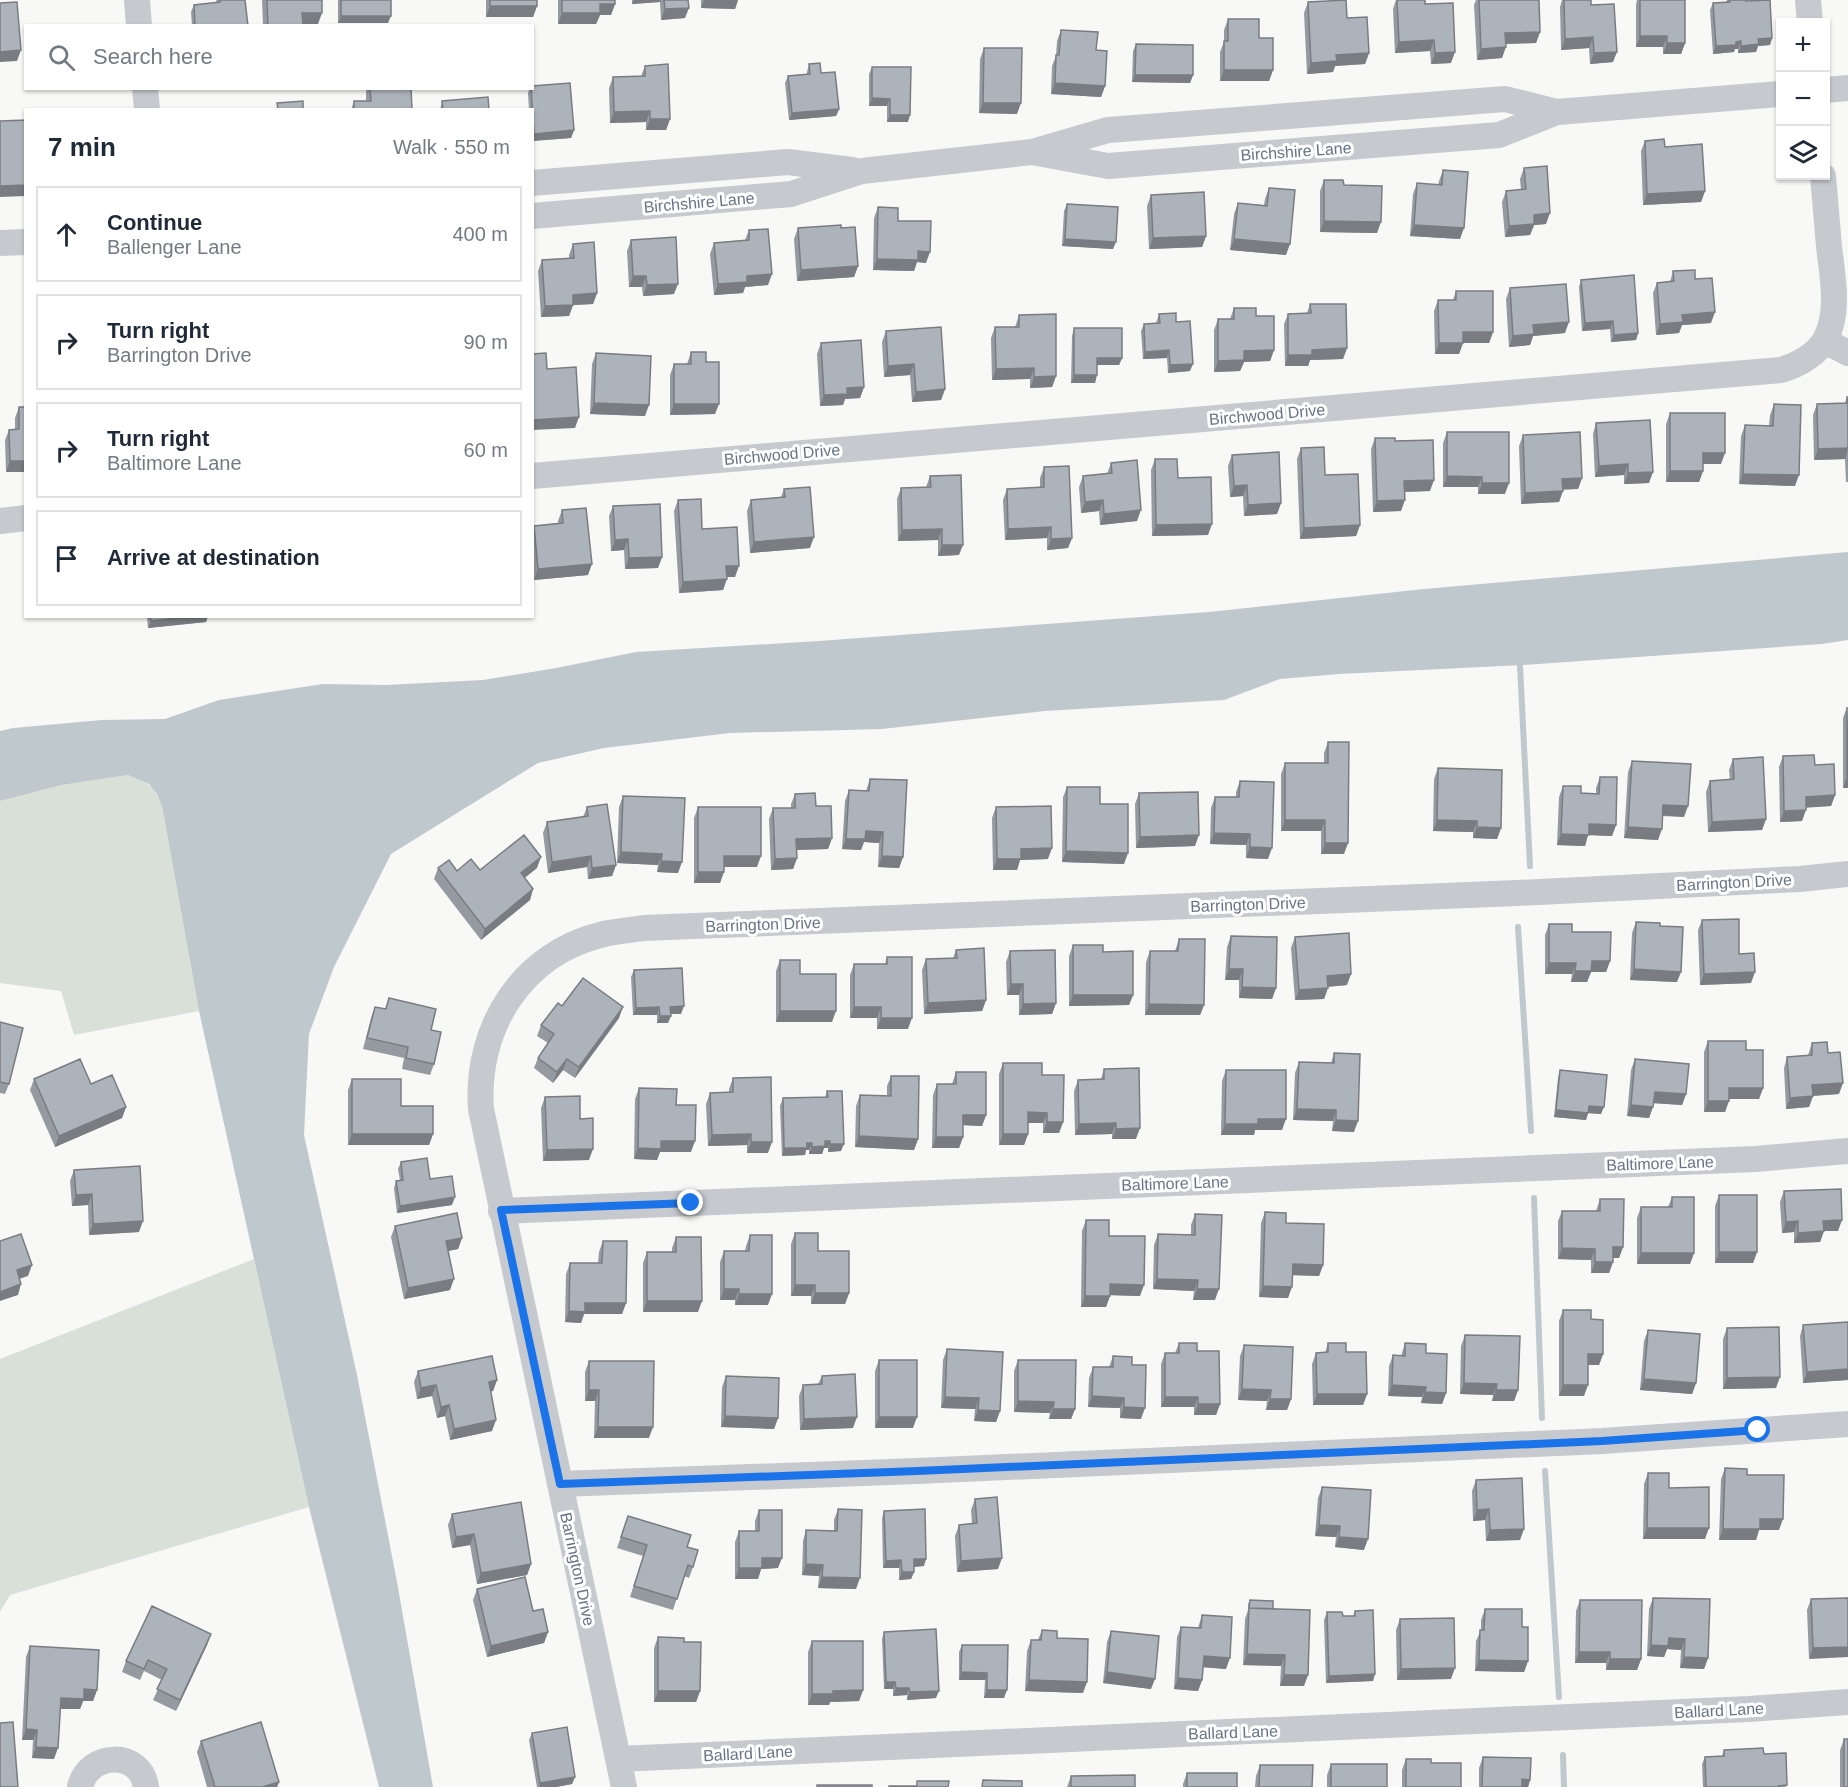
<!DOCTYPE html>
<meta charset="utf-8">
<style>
:root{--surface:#fff;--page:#f2f2f3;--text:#1f2937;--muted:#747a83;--line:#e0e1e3}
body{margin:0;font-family:Helvetica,sans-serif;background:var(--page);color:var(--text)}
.controls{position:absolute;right:18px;top:18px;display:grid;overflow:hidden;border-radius:0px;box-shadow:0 2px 4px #0004}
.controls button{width:54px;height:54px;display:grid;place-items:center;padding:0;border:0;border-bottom:2px solid var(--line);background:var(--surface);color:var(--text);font:30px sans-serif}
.stop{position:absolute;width:18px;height:18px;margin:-14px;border:4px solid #1a73e8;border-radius:50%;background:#fff}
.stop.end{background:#1a73e8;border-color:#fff;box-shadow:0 2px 6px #0008}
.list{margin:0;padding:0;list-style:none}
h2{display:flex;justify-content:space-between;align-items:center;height:78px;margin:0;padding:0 24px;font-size:26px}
h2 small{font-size:20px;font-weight:400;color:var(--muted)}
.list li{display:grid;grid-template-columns:39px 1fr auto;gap:18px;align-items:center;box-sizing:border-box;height:96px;margin:0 12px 12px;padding:0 12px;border:2px solid var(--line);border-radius:0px}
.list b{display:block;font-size:22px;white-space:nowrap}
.list p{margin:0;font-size:20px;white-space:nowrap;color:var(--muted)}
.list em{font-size:20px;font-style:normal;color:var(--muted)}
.icon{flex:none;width:33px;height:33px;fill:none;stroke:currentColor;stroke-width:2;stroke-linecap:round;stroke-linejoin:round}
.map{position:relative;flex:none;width:1848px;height:1787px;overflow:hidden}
.search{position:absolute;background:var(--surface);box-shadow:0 2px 4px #0004;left:24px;top:24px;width:510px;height:66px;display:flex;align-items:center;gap:15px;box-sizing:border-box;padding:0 21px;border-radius:0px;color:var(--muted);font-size:22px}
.panel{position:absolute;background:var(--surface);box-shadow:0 2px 4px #0004;left:24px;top:108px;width:510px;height:510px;border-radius:0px}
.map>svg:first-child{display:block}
.green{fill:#d9e0d7}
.water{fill:#bfc8cd}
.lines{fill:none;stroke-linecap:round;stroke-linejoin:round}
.stream{stroke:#bfc8cd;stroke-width:6}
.minor{stroke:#c6c9cd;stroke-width:26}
.wall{fill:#959aa0}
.shaded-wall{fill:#797d82}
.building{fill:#adb3ba;stroke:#797d82;stroke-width:1.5}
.route{stroke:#1a73e8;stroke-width:8}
.labels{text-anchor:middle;stroke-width:6;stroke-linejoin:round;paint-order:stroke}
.street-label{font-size:16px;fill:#687486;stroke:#fff}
</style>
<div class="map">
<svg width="1848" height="1787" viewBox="0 0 1848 1787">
<rect width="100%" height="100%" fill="#f8f8f6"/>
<path class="green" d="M 128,775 C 147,781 156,788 162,806 L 199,1011 L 74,1035 L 61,991 L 0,983 L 0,801 L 62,785 Z
M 254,1259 L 309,1507 L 10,1595 L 0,1612 L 0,1359 Z"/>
<path class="water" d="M 1848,552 L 1848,640 L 1822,644 L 1523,665 L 1339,674 L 1280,679 L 1224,700 L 1045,711 L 882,729 L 730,733 L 604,748 L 538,763 L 391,854 L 334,967 L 309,1034 L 304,1135 L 357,1375 L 397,1582 L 433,1787 L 379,1787 L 309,1507 L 199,1011 L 162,806 L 157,794 L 149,784 L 128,775 L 62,785 L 0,801 L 0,731 L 13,728 L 102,720 L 165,719 L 219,700 L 323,684 L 386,685 L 483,680 L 556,668 L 636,652 L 819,641 L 1209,612 L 1424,589 Z"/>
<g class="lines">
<path class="stream" d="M 1520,666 L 1530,866
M 1518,927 L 1531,1131
M 1534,1198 L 1542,1418
M 1545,1471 L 1559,1697
M 1563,1755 L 1564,1787"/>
<path class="minor" d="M 137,0 L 139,26
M 1808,0 L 1810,22
M 145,88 L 147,110
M 1826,90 L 1848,88
M 1557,112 L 1780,94
M 532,183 L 788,162 L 852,170
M 532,216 L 791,194 L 862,171 L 1032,152 L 1108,130 L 1505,99 L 1557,112 L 1499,135 L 1108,166 L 1032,152
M 0,243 L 26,242
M 1825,341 L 1848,353
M 532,476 L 1781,370 C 1798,365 1818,354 1826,338 C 1840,310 1832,275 1829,246 C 1827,222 1825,199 1823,176
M 0,521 L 26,518
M 501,1211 L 1755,1159 L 1848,1151
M 560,1484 L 917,1471 L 1602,1441 L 1848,1424
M 618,1759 L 1749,1709 L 1848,1702
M 80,1787 C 88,1751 141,1750 146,1787
M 624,1787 L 481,1109 C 475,1028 522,953 604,934 C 617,931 631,930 644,928 L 1518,893 L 1800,879 L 1848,874"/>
</g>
<path class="wall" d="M 216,0 L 245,0 L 248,26 L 192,26 L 191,12 L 194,5 L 217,3 Z
M 262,0 L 322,0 L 318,24 L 303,24 L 303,26 L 263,26 Z
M 338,0 L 391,0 L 388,23 L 338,23 Z
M 486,0 L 537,0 L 537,6 L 533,17 L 486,17 Z
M 558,0 L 615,0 L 615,4 L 611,15 L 600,15 L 596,24 L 558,24 Z
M 632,0 L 688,0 L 685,18 L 661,20 L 660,2 L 632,4 Z
M 701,0 L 738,0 L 735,9 L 701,8 Z
M 1396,0 L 1425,0 L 1425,4 L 1451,63 L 1431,64 L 1430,51 L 1395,53 L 1393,9 Z
M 1476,0 L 1539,0 L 1540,32 L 1536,43 L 1506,44 L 1502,58 L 1477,60 L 1474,5 Z
M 1562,0 L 1591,0 L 1591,5 L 1613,62 L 1590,64 L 1589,48 L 1561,50 L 1560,7 Z
M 1637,0 L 1685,0 L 1685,43 L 1681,54 L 1663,54 L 1663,47 L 1636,47 L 1636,4 Z
M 1727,0 L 1746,0 L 1772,38 L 1770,45 L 1758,46 L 1756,52 L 1738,53 L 1738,49 L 1735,49 L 1734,52 L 1713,54 L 1710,10 L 1713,3 L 1726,2 Z
M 1308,2 L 1347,18 L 1369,53 L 1365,64 L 1335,66 L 1333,72 L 1307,74 L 1304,13 Z
M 1228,19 L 1259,38 L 1273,70 L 1269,81 L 1220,81 L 1220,52 L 1224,42 L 1224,30 Z
M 1061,30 L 1096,50 L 1105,86 L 1101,97 L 1051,94 L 1052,66 L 1056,56 L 1057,41 Z
M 1136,44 L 1193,75 L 1190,83 L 1132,82 L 1133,51 Z
M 984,48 L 1017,114 L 979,113 L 980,59 Z
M 809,64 L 821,73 L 839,109 L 836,116 L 789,120 L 785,83 L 788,76 L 807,74 L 807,72 Z
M 645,66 L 670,119 L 666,130 L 646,130 L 646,122 L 610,123 L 609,88 L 613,77 L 641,76 Z
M 872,67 L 908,122 L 887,122 L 887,106 L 869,106 L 869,74 Z
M 367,88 L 411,88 L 412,110 L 351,110 L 354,101 L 366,101 L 366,92 Z
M 530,88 L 532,88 L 574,130 L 571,138 L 532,141 L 532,110 L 529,110 L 528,93 Z
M 442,101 L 489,110 L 440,110 Z
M 1645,141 L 1705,191 L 1701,202 L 1643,205 L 1641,151 Z
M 1524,168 L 1546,224 L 1534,225 L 1530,235 L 1505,237 L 1502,202 L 1506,191 L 1521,190 L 1520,179 Z
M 1443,170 L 1460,239 L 1410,236 L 1413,194 L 1417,183 L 1438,185 L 1439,181 Z
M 1324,180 L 1344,185 L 1377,233 L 1320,232 L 1320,191 Z
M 1269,188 L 1286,255 L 1230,250 L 1234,214 L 1238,203 L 1264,205 L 1265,199 Z
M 1151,195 L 1206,236 L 1202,247 L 1149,249 L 1147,206 Z
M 1067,204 L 1113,249 L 1062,246 L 1064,211 Z
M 878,207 L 926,263 L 917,262 L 914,271 L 873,270 L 874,218 Z
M 798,228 L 841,228 L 858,266 L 854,277 L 797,281 L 794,239 Z
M 749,230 L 768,285 L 745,287 L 743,293 L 714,295 L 710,254 L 714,243 L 745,240 Z
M 631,240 L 674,294 L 643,296 L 642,287 L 629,287 L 627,251 Z
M 573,244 L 597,293 L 593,304 L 573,305 L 569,316 L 541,317 L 538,271 L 542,260 L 569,259 L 569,255 Z
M 1673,271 L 1695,279 L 1711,323 L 1682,325 L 1679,333 L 1656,335 L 1653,293 L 1657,283 L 1670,282 Z
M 1581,280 L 1638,333 L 1636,340 L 1611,342 L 1610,329 L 1582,331 L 1579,287 Z
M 1510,288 L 1565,333 L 1533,336 L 1530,345 L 1509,347 L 1506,299 Z
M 1456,291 L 1493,332 L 1489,343 L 1463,343 L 1459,354 L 1435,354 L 1434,311 L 1438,300 L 1453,300 Z
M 1310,304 L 1347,348 L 1343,359 L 1310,360 L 1308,366 L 1285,366 L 1284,324 L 1288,314 L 1307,313 Z
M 1234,308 L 1256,316 L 1274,350 L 1270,361 L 1244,362 L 1240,371 L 1214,372 L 1214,330 L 1218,319 L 1230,319 Z
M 1159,314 L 1176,322 L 1190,371 L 1168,373 L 1167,358 L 1143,359 L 1141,331 L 1144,324 L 1156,323 Z
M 1019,315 L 1056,376 L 1052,387 L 1030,388 L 1030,379 L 992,380 L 991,338 L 995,327 L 1015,327 Z
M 1074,328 L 1122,358 L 1119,365 L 1097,365 L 1095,383 L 1071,383 L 1072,336 Z
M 886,331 L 945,389 L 941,400 L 912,402 L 910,375 L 884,377 L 882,342 Z
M 821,343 L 864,387 L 860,398 L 845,399 L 843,405 L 820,406 L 817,354 Z
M 691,352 L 706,362 L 715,414 L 670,415 L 670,375 L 674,364 L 687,364 Z
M 596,353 L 645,416 L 590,414 L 592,364 Z
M 1847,397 L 1848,397 L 1848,482 L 1846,482 L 1845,459 L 1814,460 L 1813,415 L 1817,404 L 1845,403 Z
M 1774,404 L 1795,486 L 1739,484 L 1741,436 L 1745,425 L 1769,426 L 1770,415 Z
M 19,407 L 26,472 L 6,472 L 5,440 L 9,430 L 15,429 L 15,418 Z
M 1670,413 L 1721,464 L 1703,464 L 1703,471 L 1699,482 L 1666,482 L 1666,424 Z
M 1596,423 L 1649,483 L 1624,484 L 1624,475 L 1595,477 L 1593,434 Z
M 1447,432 L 1505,494 L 1478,494 L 1478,487 L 1443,487 L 1443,443 Z
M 1523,435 L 1582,478 L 1578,489 L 1563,489 L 1559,502 L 1521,504 L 1519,446 Z
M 1375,438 L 1395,441 L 1430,491 L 1404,492 L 1401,511 L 1373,512 L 1371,449 Z
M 1301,448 L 1325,475 L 1360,525 L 1356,536 L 1300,539 L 1297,459 Z
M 1232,455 L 1281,503 L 1277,514 L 1244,516 L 1243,496 L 1230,497 L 1228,466 Z
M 1155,459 L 1178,478 L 1208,535 L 1152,536 L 1151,470 Z
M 1111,463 L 1137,521 L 1100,525 L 1099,511 L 1081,513 L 1079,487 L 1083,476 L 1107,474 Z
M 1044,467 L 1072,538 L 1068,548 L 1047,550 L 1047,538 L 1005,540 L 1003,500 L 1007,489 L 1040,487 L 1040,478 Z
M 930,476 L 959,555 L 938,556 L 938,540 L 898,541 L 897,499 L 901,488 L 926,487 Z
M 784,489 L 810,548 L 750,553 L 747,511 L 751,500 L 781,497 Z
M 678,500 L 702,529 L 735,577 L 727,577 L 723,590 L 679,593 L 674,511 Z
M 613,506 L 662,557 L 658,568 L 625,569 L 624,550 L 611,551 L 609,516 Z
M 562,510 L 588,575 L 534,580 L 532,563 L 532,530 L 534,526 L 558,523 L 558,521 Z
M 147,616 L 208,616 L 206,622 L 148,628 Z
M 1847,707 L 1848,788 L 1843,788 L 1843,718 Z
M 1328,742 L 1344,854 L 1321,854 L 1321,831 L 1281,831 L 1281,774 L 1285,763 L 1324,763 L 1324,753 Z
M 1783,756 L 1815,765 L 1835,795 L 1831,806 L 1806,807 L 1802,821 L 1780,822 L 1779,767 Z
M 1733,759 L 1766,819 L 1762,830 L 1708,832 L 1706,792 L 1710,781 L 1730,780 L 1729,770 Z
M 1632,761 L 1684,817 L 1662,816 L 1658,840 L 1624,838 L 1628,772 Z
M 1438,768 L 1501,828 L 1497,839 L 1473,838 L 1473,832 L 1433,831 L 1434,779 Z
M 1600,777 L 1616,825 L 1612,836 L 1588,835 L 1585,846 L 1557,845 L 1559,797 L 1563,786 L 1581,793 L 1596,794 L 1596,788 Z
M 870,779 L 903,857 L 899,868 L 878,867 L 879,843 L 864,842 L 861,850 L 842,849 L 845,801 L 849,790 L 866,791 Z
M 1240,781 L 1268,859 L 1246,858 L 1246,845 L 1210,844 L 1211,808 L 1215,797 L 1236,797 L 1236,792 Z
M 1067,787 L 1100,804 L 1124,864 L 1062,862 L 1063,797 Z
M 1139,793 L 1195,846 L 1136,848 L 1135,804 Z
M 795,794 L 816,806 L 832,838 L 828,849 L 797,850 L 797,858 L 793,869 L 771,870 L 769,819 L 773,808 L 791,808 L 791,804 Z
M 623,796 L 678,873 L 657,872 L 658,865 L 617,863 L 619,807 Z
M 587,807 L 616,865 L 612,876 L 588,879 L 587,867 L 548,873 L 543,833 L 547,822 L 583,817 Z
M 698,807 L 757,867 L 724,867 L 720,883 L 694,883 L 694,818 Z
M 996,807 L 1048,859 L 1020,860 L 1017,870 L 993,870 L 992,818 Z
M 438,868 L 457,871 L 537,868 L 524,878 L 533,889 L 530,900 L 481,940 L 434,879 Z
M 1702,920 L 1739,954 L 1751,983 L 1700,985 L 1698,930 Z
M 1636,922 L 1660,926 L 1677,982 L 1630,980 L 1632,933 Z
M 1549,924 L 1572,932 L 1610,961 L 1606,972 L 1591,972 L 1587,982 L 1571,982 L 1572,974 L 1545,974 L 1545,935 Z
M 1231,936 L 1276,988 L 1272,999 L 1239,998 L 1239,980 L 1225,980 L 1227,947 Z
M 1295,937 L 1347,985 L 1328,987 L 1324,999 L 1295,1000 L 1291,948 Z
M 1179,939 L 1204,1005 L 1200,1015 L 1145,1015 L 1146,962 L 1150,951 L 1175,951 Z
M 1073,945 L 1103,952 L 1133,995 L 1129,1005 L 1069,1006 L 1069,956 Z
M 956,950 L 986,1000 L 982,1011 L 924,1014 L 922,970 L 926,959 L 953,958 Z
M 1010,951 L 1056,1003 L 1052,1014 L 1019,1015 L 1019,995 L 1007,995 L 1006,962 Z
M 887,957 L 908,1029 L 877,1029 L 877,1018 L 850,1018 L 850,975 L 854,964 L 885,964 Z
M 780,960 L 800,974 L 832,1022 L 776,1022 L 776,971 Z
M 634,970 L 681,1014 L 671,1014 L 668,1023 L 657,1023 L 657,1015 L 633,1015 L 631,977 Z
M 389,998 L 431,1030 L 434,1064 L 430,1075 L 402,1069 L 404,1058 L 363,1049 L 371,1018 L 375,1007 L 385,1009 Z
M 562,1006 L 619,1018 L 575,1078 L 563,1070 L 553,1083 L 534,1068 L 538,1058 L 548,1043 L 537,1036 L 541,1025 Z
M 0,1022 L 9,1084 L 5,1094 L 0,1093 Z
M 1708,1041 L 1746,1050 L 1763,1088 L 1759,1099 L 1729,1099 L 1725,1112 L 1704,1112 L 1704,1052 Z
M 1812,1043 L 1828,1053 L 1839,1094 L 1813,1096 L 1809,1107 L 1786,1109 L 1784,1068 L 1787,1057 L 1808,1055 Z
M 1334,1053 L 1354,1132 L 1332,1131 L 1333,1121 L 1293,1120 L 1295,1073 L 1299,1062 L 1331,1063 Z
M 1635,1059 L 1686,1094 L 1682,1105 L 1654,1103 L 1649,1118 L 1627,1116 L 1631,1070 Z
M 1003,1063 L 1042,1075 L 1063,1122 L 1059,1133 L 1043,1133 L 1043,1123 L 1028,1123 L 1028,1134 L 1024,1145 L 999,1145 L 999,1074 Z
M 1104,1069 L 1136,1139 L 1112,1139 L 1112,1134 L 1075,1135 L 1074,1091 L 1078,1080 L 1101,1079 Z
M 1226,1070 L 1282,1130 L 1255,1130 L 1254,1135 L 1221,1135 L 1222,1081 Z
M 1560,1070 L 1601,1114 L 1588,1113 L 1586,1120 L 1554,1117 L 1558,1078 Z
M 956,1072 L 986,1115 L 982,1126 L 963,1125 L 963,1137 L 959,1148 L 932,1148 L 933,1095 L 937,1084 L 952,1084 Z
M 891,1076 L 918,1139 L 914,1150 L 855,1147 L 856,1106 L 860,1095 L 887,1096 L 887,1086 Z
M 733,1078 L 768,1153 L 747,1153 L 747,1145 L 708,1146 L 706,1104 L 710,1093 L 729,1092 L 729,1089 Z
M 34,1079 L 91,1084 L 126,1107 L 122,1118 L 55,1147 L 30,1090 Z
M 352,1079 L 401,1106 L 433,1134 L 429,1145 L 348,1145 L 348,1090 Z
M 639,1088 L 676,1105 L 691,1152 L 660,1152 L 657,1160 L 634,1159 L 635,1099 Z
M 827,1091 L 841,1151 L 828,1152 L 828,1148 L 824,1148 L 822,1154 L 809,1154 L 809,1150 L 806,1150 L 805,1155 L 782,1156 L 780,1106 L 783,1098 L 825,1097 Z
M 545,1097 L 580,1119 L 589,1160 L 543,1161 L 541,1108 Z
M 401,1162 L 430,1179 L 452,1205 L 397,1213 L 394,1188 L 396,1181 L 400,1180 L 398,1169 Z
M 74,1170 L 139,1232 L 89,1235 L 88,1205 L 72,1206 L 70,1181 Z
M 1784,1191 L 1838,1231 L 1824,1231 L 1820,1242 L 1794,1243 L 1794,1232 L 1782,1233 L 1780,1202 Z
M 1719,1195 L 1757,1252 L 1753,1263 L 1715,1263 L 1715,1206 Z
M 1672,1197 L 1694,1253 L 1690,1264 L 1637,1264 L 1637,1218 L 1641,1207 L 1668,1207 Z
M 1600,1199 L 1623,1247 L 1619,1258 L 1613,1258 L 1613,1262 L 1609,1273 L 1591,1273 L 1591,1260 L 1558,1259 L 1558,1221 L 1562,1211 L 1596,1211 Z
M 1265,1212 L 1286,1223 L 1323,1265 L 1319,1276 L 1293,1275 L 1288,1298 L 1259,1297 L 1261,1223 Z
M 1195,1214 L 1215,1300 L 1193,1300 L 1194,1291 L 1153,1289 L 1154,1245 L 1158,1234 L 1191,1235 L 1191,1225 Z
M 1086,1220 L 1109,1236 L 1140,1296 L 1110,1295 L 1106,1307 L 1081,1307 L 1082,1231 Z
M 395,1226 L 462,1238 L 458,1249 L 448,1251 L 450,1290 L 404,1299 L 391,1237 Z
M 795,1233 L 818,1251 L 849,1293 L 845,1304 L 811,1304 L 811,1296 L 791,1296 L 791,1244 Z
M 750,1235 L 768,1305 L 735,1305 L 735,1300 L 720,1300 L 720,1262 L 724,1251 L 745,1251 L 746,1246 Z
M 676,1237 L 698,1312 L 643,1312 L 643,1263 L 647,1252 L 672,1252 L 672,1248 Z
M 603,1241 L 626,1303 L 622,1314 L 584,1314 L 581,1323 L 565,1322 L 566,1274 L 570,1263 L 598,1263 L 599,1252 Z
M 1563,1310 L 1591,1319 L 1603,1354 L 1599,1365 L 1588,1365 L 1584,1396 L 1559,1396 L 1559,1321 Z
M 1848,1322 L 1848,1380 L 1803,1383 L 1800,1336 L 1803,1325 Z
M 1727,1328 L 1776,1388 L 1723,1389 L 1723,1339 Z
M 1648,1330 L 1696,1383 L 1692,1394 L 1640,1390 L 1644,1341 Z
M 1465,1335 L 1518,1390 L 1514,1401 L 1492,1401 L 1493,1395 L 1460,1394 L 1461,1346 Z
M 1179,1343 L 1197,1351 L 1220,1404 L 1216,1415 L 1194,1415 L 1194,1407 L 1161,1407 L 1161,1364 L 1165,1353 L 1175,1353 Z
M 1328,1343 L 1346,1352 L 1367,1394 L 1363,1405 L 1313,1405 L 1312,1364 L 1316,1353 L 1325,1353 Z
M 1405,1343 L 1446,1393 L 1442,1404 L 1421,1403 L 1422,1397 L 1388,1396 L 1389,1366 L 1393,1355 L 1401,1356 Z
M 1244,1345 L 1291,1399 L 1287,1410 L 1266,1410 L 1267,1401 L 1238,1400 L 1240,1356 Z
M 947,1349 L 1000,1411 L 996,1422 L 974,1421 L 975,1409 L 941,1408 L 943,1360 Z
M 1113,1356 L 1132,1365 L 1141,1419 L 1120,1418 L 1120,1408 L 1088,1407 L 1089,1378 L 1093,1367 L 1109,1367 Z
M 879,1360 L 913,1428 L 875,1428 L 875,1371 Z
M 1018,1360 L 1075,1409 L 1071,1419 L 1049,1419 L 1050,1413 L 1014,1412 L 1014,1371 Z
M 589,1361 L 649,1438 L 594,1438 L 595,1401 L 585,1401 L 585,1372 Z
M 418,1371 L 497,1380 L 493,1391 L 491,1391 L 492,1431 L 450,1440 L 445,1416 L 437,1418 L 432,1396 L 417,1399 L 414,1382 Z
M 726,1376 L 778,1418 L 774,1429 L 721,1427 L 722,1387 Z
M 822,1376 L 853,1428 L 800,1430 L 799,1396 L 803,1385 L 818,1384 Z
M 1725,1468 L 1747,1475 L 1779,1530 L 1759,1530 L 1756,1540 L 1719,1540 L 1721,1479 Z
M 1648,1473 L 1705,1539 L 1643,1539 L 1644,1484 Z
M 1476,1480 L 1520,1540 L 1486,1541 L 1485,1520 L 1473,1521 L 1472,1491 Z
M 1322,1487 L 1364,1550 L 1335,1547 L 1336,1537 L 1315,1536 L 1318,1498 Z
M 975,1499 L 998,1569 L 957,1572 L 955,1536 L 959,1525 L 972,1524 L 971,1510 Z
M 838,1509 L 856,1589 L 818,1588 L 819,1576 L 802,1575 L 803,1541 L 806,1530 L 834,1531 L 834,1520 Z
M 759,1510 L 778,1568 L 761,1569 L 758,1579 L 735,1579 L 735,1542 L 739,1531 L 755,1531 L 755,1521 Z
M 884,1511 L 924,1566 L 914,1567 L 914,1572 L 911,1579 L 899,1580 L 899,1568 L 883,1568 L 882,1518 Z
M 452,1514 L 531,1564 L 527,1575 L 477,1584 L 470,1545 L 452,1548 L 448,1525 Z
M 628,1516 L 687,1547 L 693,1567 L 689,1578 L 684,1576 L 673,1610 L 630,1597 L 643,1556 L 617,1548 Z
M 477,1589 L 533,1611 L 548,1632 L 544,1643 L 487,1657 L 473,1600 Z
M 1653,1598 L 1708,1658 L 1704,1669 L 1680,1668 L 1681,1650 L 1667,1649 L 1664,1657 L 1647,1656 L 1649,1609 Z
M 1848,1598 L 1809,1659 L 1807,1610 L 1811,1599 Z
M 1250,1600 L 1273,1609 L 1304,1686 L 1280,1686 L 1281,1666 L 1243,1665 L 1245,1619 L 1248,1610 L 1248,1604 Z
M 1580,1600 L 1641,1659 L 1637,1670 L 1606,1670 L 1606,1663 L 1575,1663 L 1576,1611 Z
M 1485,1609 L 1522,1627 L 1528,1661 L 1524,1672 L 1475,1671 L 1476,1641 L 1481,1630 L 1481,1620 Z
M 1355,1611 L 1373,1681 L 1326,1683 L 1324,1620 L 1327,1612 L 1343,1616 L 1353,1616 Z
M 1202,1615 L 1226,1669 L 1203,1667 L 1202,1680 L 1198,1691 L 1174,1689 L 1177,1637 L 1181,1627 L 1198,1628 Z
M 1400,1619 L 1451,1679 L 1397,1680 L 1396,1630 Z
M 1042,1630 L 1057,1638 L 1083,1693 L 1025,1691 L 1027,1651 L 1031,1640 L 1038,1640 Z
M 1111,1631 L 1151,1689 L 1103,1683 L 1107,1642 Z
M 884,1632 L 936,1698 L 907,1700 L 907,1695 L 893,1696 L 893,1689 L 884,1689 L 882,1639 Z
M 211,1634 L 207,1645 L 176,1711 L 153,1700 L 162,1680 L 144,1671 L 140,1680 L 122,1672 L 126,1661 Z
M 658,1637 L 684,1642 L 700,1691 L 696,1702 L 654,1702 L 654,1648 Z
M 812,1641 L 863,1690 L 859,1701 L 830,1702 L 829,1705 L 808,1705 L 808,1652 Z
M 962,1645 L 1008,1645 L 1004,1698 L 984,1698 L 985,1680 L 959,1680 L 959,1652 Z
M 30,1646 L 97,1690 L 93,1701 L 83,1701 L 80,1709 L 60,1709 L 54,1759 L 32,1758 L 33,1740 L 22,1740 L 26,1657 Z
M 532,1733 L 575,1777 L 572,1784 L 556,1787 L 537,1787 L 529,1740 Z
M 1844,1739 L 1848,1787 L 1840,1787 L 1840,1750 Z
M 201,1741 L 279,1782 L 277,1787 L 207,1787 L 197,1752 Z
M 1724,1750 L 1764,1754 L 1786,1787 L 1703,1787 L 1702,1764 L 1705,1757 L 1722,1756 Z
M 1483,1757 L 1530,1780 L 1528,1787 L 1479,1787 L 1479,1768 Z
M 1406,1759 L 1431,1763 L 1461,1787 L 1402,1787 L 1402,1770 Z
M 1331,1764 L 1387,1787 L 1327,1787 L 1327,1775 Z
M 1260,1765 L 1312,1787 L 1255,1787 L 1256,1776 Z
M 1187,1773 L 1237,1787 L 1183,1787 L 1183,1784 Z
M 1071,1776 L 1135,1787 L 1067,1787 Z"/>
<path class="shaded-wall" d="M 634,0 L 661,0 L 660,2 L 632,4 Z
M 704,0 L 738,0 L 735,9 L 701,8 Z
M 600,4 L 615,4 L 611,15 L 600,15 L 596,24 L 558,24 L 562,13 Z
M 490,6 L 537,6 L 533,17 L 486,17 Z
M 689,8 L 685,18 L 661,20 L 665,9 Z
M 302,13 L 322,13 L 318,24 L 298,24 Z
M 341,16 L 391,16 L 388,23 L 338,23 Z
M 1540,32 L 1536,43 L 1501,44 L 1505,33 Z
M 1640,36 L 1667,36 L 1663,47 L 1636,47 Z
M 1593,37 L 1589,48 L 1561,50 L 1565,39 Z
M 1772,38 L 1770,45 L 1758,46 L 1756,52 L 1738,53 L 1741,46 L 1758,39 Z
M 1434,40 L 1430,51 L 1395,53 L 1399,42 Z
M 1741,41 L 1738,49 L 1735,49 L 1734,52 L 1713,54 L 1716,46 Z
M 1667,43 L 1685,43 L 1681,54 L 1663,54 Z
M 1506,47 L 1502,58 L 1477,60 L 1481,49 Z
M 21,50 L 17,61 L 0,62 L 0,52 Z
M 1455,52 L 1451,63 L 1431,64 L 1435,53 Z
M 1617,52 L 1613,62 L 1590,64 L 1594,53 Z
M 1369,53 L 1365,64 L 1335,66 L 1333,72 L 1307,74 L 1311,63 L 1336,55 Z
M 1224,70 L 1273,70 L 1269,81 L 1220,81 Z
M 1135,75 L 1193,75 L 1190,83 L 1132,82 Z
M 1055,83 L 1105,86 L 1101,97 L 1051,94 Z
M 872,98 L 890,99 L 887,106 L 869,106 Z
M 983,103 L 1021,103 L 1017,114 L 979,113 Z
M 839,109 L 836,116 L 789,120 L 792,113 Z
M 650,111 L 646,122 L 610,123 L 614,112 Z
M 890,115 L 910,115 L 908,122 L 887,122 Z
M 650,119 L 670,119 L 666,130 L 646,130 Z
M 574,130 L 571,138 L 532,141 L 534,134 Z
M 26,185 L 26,196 L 0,197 L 0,186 Z
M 1705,191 L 1701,202 L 1643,205 L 1647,194 Z
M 1550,213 L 1546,224 L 1534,225 L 1530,235 L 1505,237 L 1509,226 L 1534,215 Z
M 1324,221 L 1381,222 L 1377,233 L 1320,232 Z
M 1414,225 L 1464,228 L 1460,239 L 1410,236 Z
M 1206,236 L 1202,247 L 1149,249 L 1153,238 Z
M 1065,239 L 1116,242 L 1113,249 L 1062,246 Z
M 1234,239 L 1290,244 L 1286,255 L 1230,250 Z
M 918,251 L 930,252 L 926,263 L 917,262 L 914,271 L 873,270 L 877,259 Z
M 858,266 L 854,277 L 797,281 L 801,270 Z
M 772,274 L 768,285 L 745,287 L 743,293 L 714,295 L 718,284 L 747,276 Z
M 633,276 L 646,276 L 642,287 L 629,287 Z
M 678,284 L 674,294 L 643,296 L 647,285 Z
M 597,293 L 593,304 L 573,305 L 569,316 L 541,317 L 545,306 L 573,295 Z
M 1715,312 L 1711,323 L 1682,325 L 1679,333 L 1656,335 L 1660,324 L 1682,315 Z
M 1613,321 L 1610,329 L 1582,331 L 1585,323 Z
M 1569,322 L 1565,333 L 1533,336 L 1530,345 L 1509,347 L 1513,336 L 1533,325 Z
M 1463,332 L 1493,332 L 1489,343 L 1463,343 L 1459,354 L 1435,354 L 1439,343 Z
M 1638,333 L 1636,340 L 1611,342 L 1614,335 Z
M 1347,348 L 1343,359 L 1310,360 L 1308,366 L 1285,366 L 1288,355 L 1312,350 Z
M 1169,350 L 1167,358 L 1143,359 L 1145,352 Z
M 1274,350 L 1270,361 L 1244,362 L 1240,371 L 1214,372 L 1218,361 L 1244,351 Z
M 1097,358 L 1122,358 L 1119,365 L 1095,365 Z
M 914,364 L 910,375 L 884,377 L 888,366 Z
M 1193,364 L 1190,371 L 1168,373 L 1170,365 Z
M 1034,368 L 1030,379 L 992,380 L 996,369 Z
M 1074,375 L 1097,375 L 1095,383 L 1071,383 Z
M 1056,376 L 1052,387 L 1030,388 L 1034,377 Z
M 864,387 L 860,398 L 845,399 L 843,405 L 820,406 L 824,395 L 847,388 Z
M 945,389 L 941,400 L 912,402 L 916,392 Z
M 594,403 L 649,405 L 645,416 L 590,414 Z
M 674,404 L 719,404 L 715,414 L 670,415 Z
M 579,417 L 575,428 L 532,430 L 532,420 Z
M 1848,448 L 1845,459 L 1814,460 L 1818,449 Z
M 1703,453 L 1725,453 L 1721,464 L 1699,464 Z
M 10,461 L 26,461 L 26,472 L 6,472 Z
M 1628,464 L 1624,475 L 1595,477 L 1599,466 Z
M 1670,471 L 1703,471 L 1699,482 L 1666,482 Z
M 1653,472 L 1649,483 L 1624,484 L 1628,473 Z
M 1743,474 L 1799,475 L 1795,486 L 1739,484 Z
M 1447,476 L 1482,477 L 1478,487 L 1443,487 Z
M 1582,478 L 1578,489 L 1558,490 L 1562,479 Z
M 1434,480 L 1430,491 L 1400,492 L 1404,481 Z
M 1482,483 L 1509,483 L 1505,494 L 1478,494 Z
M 1247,485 L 1243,496 L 1230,497 L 1234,486 Z
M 1563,491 L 1559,502 L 1521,504 L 1525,493 Z
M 1103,500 L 1099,511 L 1081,513 L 1085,502 Z
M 1405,500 L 1401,511 L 1373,512 L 1377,501 Z
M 1281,503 L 1277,514 L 1244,516 L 1248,505 Z
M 1141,510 L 1137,521 L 1100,525 L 1104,514 Z
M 1212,524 L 1208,535 L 1152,536 L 1156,525 Z
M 1360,525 L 1356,536 L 1300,539 L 1304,528 Z
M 1051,527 L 1047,538 L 1005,540 L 1008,529 Z
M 942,529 L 938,540 L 898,541 L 902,530 Z
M 814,537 L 810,548 L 750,553 L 754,542 Z
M 1072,538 L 1068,548 L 1047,550 L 1051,539 Z
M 628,539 L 624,550 L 611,551 L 615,540 Z
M 942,545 L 963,545 L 959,555 L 938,556 Z
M 662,557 L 658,568 L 625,569 L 629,558 Z
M 592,564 L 588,575 L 534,580 L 538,569 Z
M 726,566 L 739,566 L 735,577 L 722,577 Z
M 727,579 L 723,590 L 679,593 L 683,582 Z
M 194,616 L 208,616 L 206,622 L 148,628 L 151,621 Z
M 1847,777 L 1848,777 L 1848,788 L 1843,788 Z
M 1835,795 L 1831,806 L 1802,808 L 1806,797 Z
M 1663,805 L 1688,806 L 1684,817 L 1659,815 Z
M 1806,810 L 1802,821 L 1780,822 L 1784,811 Z
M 1766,819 L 1762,830 L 1708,832 L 1712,822 Z
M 1285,820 L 1325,820 L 1321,831 L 1281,831 Z
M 1437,820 L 1477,821 L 1473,832 L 1433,831 Z
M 1589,824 L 1616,825 L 1612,836 L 1588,835 L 1585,846 L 1557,845 L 1561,834 Z
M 1477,827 L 1501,828 L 1497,839 L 1473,838 Z
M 1628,827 L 1662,829 L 1658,840 L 1624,838 Z
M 866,831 L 883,832 L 879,843 L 864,842 L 861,850 L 842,849 L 846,839 Z
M 1214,833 L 1250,834 L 1246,845 L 1210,844 Z
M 1199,835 L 1195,846 L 1136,848 L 1140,837 Z
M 832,838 L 828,849 L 792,850 L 796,839 Z
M 1325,843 L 1348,843 L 1344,854 L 1321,854 Z
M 1250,847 L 1272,848 L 1268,859 L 1246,858 Z
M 1052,848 L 1048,859 L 1020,860 L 1017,870 L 993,870 L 997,859 L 1021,849 Z
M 1066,851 L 1128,853 L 1124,864 L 1062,862 Z
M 621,852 L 662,854 L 658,865 L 617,863 Z
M 591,856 L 587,867 L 548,873 L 552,862 Z
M 724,856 L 761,856 L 757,867 L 720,867 Z
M 882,856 L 903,857 L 899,868 L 878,867 Z
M 541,857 L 537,868 L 517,884 L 521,873 Z
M 797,858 L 793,869 L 771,870 L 775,859 Z
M 661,861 L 682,862 L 678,873 L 657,872 Z
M 616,865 L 612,876 L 588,879 L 592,868 Z
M 698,872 L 724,872 L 720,883 L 694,883 Z
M 533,889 L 530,900 L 481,940 L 485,929 Z
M 1592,961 L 1610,961 L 1606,972 L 1591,972 L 1587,982 L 1571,982 L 1575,971 Z
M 1549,963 L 1576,963 L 1572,974 L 1545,974 Z
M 1229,969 L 1243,969 L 1239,980 L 1225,980 Z
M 1634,969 L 1681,972 L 1677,982 L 1630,980 Z
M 1755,972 L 1751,983 L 1700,985 L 1704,974 Z
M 1351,974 L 1347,985 L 1323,987 L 1327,976 Z
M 1011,984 L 1023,984 L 1019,995 L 1007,995 Z
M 1242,987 L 1276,988 L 1272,999 L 1239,998 Z
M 1328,988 L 1324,999 L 1295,1000 L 1299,990 Z
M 1073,995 L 1133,995 L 1129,1005 L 1069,1006 Z
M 986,1000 L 982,1011 L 924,1014 L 928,1003 Z
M 1056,1003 L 1052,1014 L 1019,1015 L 1023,1004 Z
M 1149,1004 L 1204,1005 L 1200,1015 L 1145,1015 Z
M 684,1006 L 681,1014 L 668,1014 L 670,1007 Z
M 623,1007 L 619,1018 L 575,1078 L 579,1067 Z
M 659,1007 L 657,1015 L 633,1015 L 636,1008 Z
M 854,1007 L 881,1007 L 877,1018 L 850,1018 Z
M 780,1011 L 836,1011 L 832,1022 L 776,1022 Z
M 660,1016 L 671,1016 L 668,1023 L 657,1023 Z
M 881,1018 L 912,1018 L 908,1029 L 877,1029 Z
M 567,1059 L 563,1070 L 553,1083 L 557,1072 Z
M 1843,1083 L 1839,1094 L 1808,1096 L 1812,1085 Z
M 1729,1088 L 1763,1088 L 1759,1099 L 1725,1099 Z
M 1655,1092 L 1686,1094 L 1682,1105 L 1651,1103 Z
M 1813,1096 L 1809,1107 L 1786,1109 L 1790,1098 Z
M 1708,1101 L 1729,1101 L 1725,1112 L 1704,1112 Z
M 1631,1105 L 1653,1107 L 1649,1118 L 1627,1116 Z
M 1589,1106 L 1604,1107 L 1601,1114 L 1588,1113 L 1586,1120 L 1554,1117 L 1556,1110 Z
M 126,1107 L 122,1118 L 55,1147 L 59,1136 Z
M 1297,1109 L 1336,1110 L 1333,1121 L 1293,1120 Z
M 1028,1112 L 1047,1113 L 1043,1123 L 1024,1123 Z
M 963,1115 L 986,1115 L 982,1126 L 959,1125 Z
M 1258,1119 L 1286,1119 L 1282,1130 L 1255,1130 L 1254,1135 L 1221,1135 L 1225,1124 Z
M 1336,1120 L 1358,1121 L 1354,1132 L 1332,1131 Z
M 1047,1122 L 1063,1122 L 1059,1133 L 1043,1133 Z
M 1116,1123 L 1112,1134 L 1075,1135 L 1079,1124 Z
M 1140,1128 L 1136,1139 L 1112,1139 L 1116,1129 Z
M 352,1134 L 433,1134 L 429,1145 L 348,1145 Z
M 751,1134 L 747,1145 L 708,1146 L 712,1135 Z
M 1003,1134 L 1028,1134 L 1024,1145 L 999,1145 Z
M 859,1136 L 918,1139 L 914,1150 L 855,1147 Z
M 936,1137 L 963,1137 L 959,1148 L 932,1148 Z
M 661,1141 L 695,1141 L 691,1152 L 660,1152 L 657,1160 L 634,1159 L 638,1148 Z
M 825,1141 L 830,1141 L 828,1148 L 824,1148 L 822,1154 L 809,1154 L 812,1147 Z
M 751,1142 L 772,1142 L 768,1153 L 747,1153 Z
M 807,1143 L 812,1143 L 809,1150 L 806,1150 L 805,1155 L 782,1156 L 784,1148 Z
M 830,1144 L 844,1144 L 841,1151 L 828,1152 Z
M 593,1149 L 589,1160 L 543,1161 L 547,1150 Z
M 92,1194 L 88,1205 L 72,1206 L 76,1195 Z
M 455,1197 L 452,1205 L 397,1213 L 400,1206 Z
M 1842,1220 L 1838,1231 L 1824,1231 L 1820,1242 L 1794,1243 L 1798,1233 L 1823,1221 Z
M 143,1221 L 139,1232 L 89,1235 L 93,1224 Z
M 1798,1221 L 1794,1232 L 1782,1233 L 1786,1222 Z
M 462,1238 L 458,1249 L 442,1252 L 446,1241 Z
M 1613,1247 L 1623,1247 L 1619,1258 L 1609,1258 Z
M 1562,1248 L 1595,1249 L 1591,1260 L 1558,1259 Z
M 1719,1252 L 1757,1252 L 1753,1263 L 1715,1263 Z
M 1641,1253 L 1694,1253 L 1690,1264 L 1637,1264 Z
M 1595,1262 L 1613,1262 L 1609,1273 L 1591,1273 Z
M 1293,1264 L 1323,1265 L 1319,1276 L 1289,1275 Z
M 32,1265 L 28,1276 L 13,1281 L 17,1270 Z
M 454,1279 L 450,1290 L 404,1299 L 408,1288 Z
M 1157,1279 L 1198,1280 L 1194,1291 L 1153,1289 Z
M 21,1284 L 18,1295 L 0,1301 L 0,1292 Z
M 1110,1284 L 1144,1285 L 1140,1296 L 1106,1295 Z
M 795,1285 L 815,1285 L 811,1296 L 791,1296 Z
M 1263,1286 L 1292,1287 L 1288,1298 L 1259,1297 Z
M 724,1289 L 739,1289 L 735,1300 L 720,1300 Z
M 1197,1289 L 1219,1289 L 1215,1300 L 1193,1300 Z
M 815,1293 L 849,1293 L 845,1304 L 811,1304 Z
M 739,1294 L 772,1294 L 768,1305 L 735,1305 Z
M 1085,1296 L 1110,1296 L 1106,1307 L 1081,1307 Z
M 647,1301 L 702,1301 L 698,1312 L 643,1312 Z
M 585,1303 L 626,1303 L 622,1314 L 584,1314 L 581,1323 L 565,1322 L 569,1311 Z
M 1588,1354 L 1603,1354 L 1599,1365 L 1584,1365 Z
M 1848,1369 L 1848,1380 L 1803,1383 L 1807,1372 Z
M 1780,1377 L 1776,1388 L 1723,1389 L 1727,1378 Z
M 1644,1379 L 1696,1383 L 1692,1394 L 1640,1390 Z
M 497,1380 L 493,1391 L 485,1393 L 489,1382 Z
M 1464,1383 L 1497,1384 L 1493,1395 L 1460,1394 Z
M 436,1385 L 432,1396 L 417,1399 L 421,1388 Z
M 1392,1385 L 1426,1387 L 1422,1397 L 1388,1396 Z
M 1563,1385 L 1588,1385 L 1584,1396 L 1559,1396 Z
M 1242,1389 L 1271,1390 L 1267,1401 L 1238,1400 Z
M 589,1390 L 599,1390 L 595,1401 L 585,1401 Z
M 1496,1390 L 1518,1390 L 1514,1401 L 1492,1401 Z
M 1425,1392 L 1446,1393 L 1442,1404 L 1421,1403 Z
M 1317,1394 L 1367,1394 L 1363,1405 L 1313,1405 Z
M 1092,1396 L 1124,1398 L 1120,1408 L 1088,1407 Z
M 945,1397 L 979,1398 L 975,1409 L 941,1408 Z
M 1165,1397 L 1198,1397 L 1194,1407 L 1161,1407 Z
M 1270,1399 L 1291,1399 L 1287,1410 L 1266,1410 Z
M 1018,1401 L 1054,1402 L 1050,1413 L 1014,1412 Z
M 1198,1404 L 1220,1404 L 1216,1415 L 1194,1415 Z
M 449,1405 L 445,1416 L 437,1418 L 441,1407 Z
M 1124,1407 L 1145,1408 L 1141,1419 L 1120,1418 Z
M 1053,1409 L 1075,1409 L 1071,1419 L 1049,1419 Z
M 978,1410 L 1000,1411 L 996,1422 L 974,1421 Z
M 725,1416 L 778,1418 L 774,1429 L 721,1427 Z
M 857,1417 L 853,1428 L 800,1430 L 804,1419 Z
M 879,1417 L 917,1417 L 913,1428 L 875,1428 Z
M 496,1420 L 492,1431 L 450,1440 L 454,1429 Z
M 598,1427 L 653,1427 L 649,1438 L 594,1438 Z
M 1489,1509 L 1485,1520 L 1473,1521 L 1477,1510 Z
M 1760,1519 L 1783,1519 L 1779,1530 L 1759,1530 L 1756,1540 L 1719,1540 L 1723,1529 Z
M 1319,1525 L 1340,1526 L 1336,1537 L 1315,1536 Z
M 1647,1528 L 1709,1528 L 1705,1539 L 1643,1539 Z
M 1524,1529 L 1520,1540 L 1486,1541 L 1490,1530 Z
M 474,1534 L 470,1545 L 452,1548 L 456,1537 Z
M 1339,1537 L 1368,1539 L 1364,1550 L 1335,1547 Z
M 762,1558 L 782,1558 L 778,1568 L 761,1569 L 758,1579 L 735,1579 L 739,1568 Z
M 1002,1558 L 998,1569 L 957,1572 L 961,1561 Z
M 914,1559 L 926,1559 L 924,1566 L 911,1567 Z
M 901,1560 L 899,1568 L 883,1568 L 886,1561 Z
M 531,1564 L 527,1575 L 477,1584 L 481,1573 Z
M 806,1564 L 823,1565 L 819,1576 L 802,1575 Z
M 902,1572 L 914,1572 L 911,1579 L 899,1580 Z
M 822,1577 L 860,1578 L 856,1589 L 818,1588 Z
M 548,1632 L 544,1643 L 487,1657 L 491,1646 Z
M 211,1634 L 207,1645 L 176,1711 L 180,1700 Z
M 1669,1638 L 1685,1639 L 1681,1650 L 1667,1649 L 1664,1657 L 1647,1656 L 1651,1645 Z
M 1848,1647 L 1848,1657 L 1809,1659 L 1813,1648 Z
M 1579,1652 L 1610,1652 L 1606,1663 L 1575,1663 Z
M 1247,1654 L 1285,1655 L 1281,1666 L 1243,1665 Z
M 1204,1656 L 1230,1658 L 1226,1669 L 1200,1667 Z
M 1684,1657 L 1708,1658 L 1704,1669 L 1680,1668 Z
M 1610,1659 L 1641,1659 L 1637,1670 L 1606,1670 Z
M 1479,1660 L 1528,1661 L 1524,1672 L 1475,1671 Z
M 1455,1668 L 1451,1679 L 1397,1680 L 1401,1669 Z
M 961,1672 L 987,1673 L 985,1680 L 959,1680 Z
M 1107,1672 L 1155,1679 L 1151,1689 L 1103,1683 Z
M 1375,1674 L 1373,1681 L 1326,1683 L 1329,1676 Z
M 1284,1675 L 1308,1675 L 1304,1686 L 1280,1686 Z
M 1178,1678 L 1202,1680 L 1198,1691 L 1174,1689 Z
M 1029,1680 L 1087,1682 L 1083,1693 L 1025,1691 Z
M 886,1682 L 895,1682 L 893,1689 L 884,1689 Z
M 896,1688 L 909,1688 L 907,1695 L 893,1696 Z
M 84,1689 L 97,1690 L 93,1701 L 83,1701 L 80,1709 L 57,1709 L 61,1698 Z
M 863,1690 L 859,1701 L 830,1702 L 829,1705 L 808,1705 L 812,1694 L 833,1691 Z
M 987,1690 L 1007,1690 L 1004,1698 L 984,1698 Z
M 658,1691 L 700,1691 L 696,1702 L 654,1702 Z
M 939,1691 L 936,1698 L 907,1700 L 910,1692 Z
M 26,1729 L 37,1730 L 33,1740 L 22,1740 Z
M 36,1747 L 58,1748 L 54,1759 L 32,1758 Z
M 575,1777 L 572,1784 L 556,1787 L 539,1787 L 540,1783 Z
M 1522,1779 L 1530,1780 L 1528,1787 L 1520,1787 Z
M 279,1782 L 277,1787 L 262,1787 Z"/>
<path class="building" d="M 220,0 L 245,0 L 248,26 L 195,26 L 194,5 L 220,2 Z
M 267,0 L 322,0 L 322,13 L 302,13 L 303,26 L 268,26 Z
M 341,0 L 391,0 L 391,16 L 341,16 Z
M 490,0 L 537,0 L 537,6 L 490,6 Z
M 562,0 L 615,0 L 615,4 L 600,4 L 600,13 L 562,13 Z
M 664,0 L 688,0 L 689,8 L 665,9 Z
M 1346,0 L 1347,18 L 1367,17 L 1369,53 L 1336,55 L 1337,61 L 1311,63 L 1308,2 Z
M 1397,0 L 1425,0 L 1425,4 L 1453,3 L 1455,52 L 1435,53 L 1434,40 L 1399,42 Z
M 1479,0 L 1539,0 L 1540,32 L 1505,33 L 1506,47 L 1481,49 Z
M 1564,0 L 1591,0 L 1591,5 L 1614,4 L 1617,52 L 1594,53 L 1593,37 L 1565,39 Z
M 1640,0 L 1685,0 L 1685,43 L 1667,43 L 1667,36 L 1640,36 Z
M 1729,0 L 1746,0 L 1746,1 L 1770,0 L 1772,38 L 1758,39 L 1759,44 L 1741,46 L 1741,41 L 1736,42 L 1736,45 L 1716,46 L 1713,3 L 1730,2 Z
M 17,2 L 21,50 L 0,52 L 0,3 Z
M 1228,19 L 1259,19 L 1259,38 L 1273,38 L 1273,70 L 1224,70 L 1224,41 L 1228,41 Z
M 1061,30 L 1098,32 L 1096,50 L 1107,51 L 1105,86 L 1055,83 L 1056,55 L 1059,55 Z
M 1136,44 L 1193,45 L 1193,75 L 1135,75 Z
M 984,48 L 1022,48 L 1021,103 L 983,103 Z
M 820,63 L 821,73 L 835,72 L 839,109 L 792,113 L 788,76 L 810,74 L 809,64 Z
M 668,64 L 670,119 L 650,119 L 650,111 L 614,112 L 613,77 L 645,76 L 645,66 Z
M 872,67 L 911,67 L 910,115 L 890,115 L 890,99 L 872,98 Z
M 570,83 L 574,130 L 534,134 L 531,88 L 532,88 L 532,86 Z
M 370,88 L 411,88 L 412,110 L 354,110 L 354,101 L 371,101 Z
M 488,97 L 489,110 L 443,110 L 442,101 Z
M 303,101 L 303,110 L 278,110 L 277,103 Z
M 26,120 L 26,185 L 0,186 L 0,121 Z
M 1664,139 L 1665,147 L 1702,144 L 1705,191 L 1647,194 L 1645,141 Z
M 1547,166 L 1550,213 L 1534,215 L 1534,224 L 1509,226 L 1506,191 L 1526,189 L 1524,168 Z
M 1443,170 L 1468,172 L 1464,228 L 1414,225 L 1417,183 L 1442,185 Z
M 1324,180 L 1343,180 L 1344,185 L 1382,186 L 1381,222 L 1324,221 Z
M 1269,188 L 1295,190 L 1290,244 L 1234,239 L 1238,203 L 1267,206 Z
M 1204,192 L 1206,236 L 1153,238 L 1151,195 Z
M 1067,204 L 1118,207 L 1116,242 L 1065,239 Z
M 878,207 L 898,208 L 898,221 L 931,221 L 930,252 L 918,251 L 918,260 L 877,259 Z
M 841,225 L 841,228 L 855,227 L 858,266 L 801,270 L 798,228 Z
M 768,229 L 772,274 L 747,276 L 747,282 L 718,284 L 714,243 L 749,240 L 749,230 Z
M 676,237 L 678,284 L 647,285 L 646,276 L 633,276 L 631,240 Z
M 594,242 L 597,293 L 573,295 L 573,305 L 545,306 L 542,260 L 574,258 L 573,244 Z
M 1695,270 L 1695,279 L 1712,278 L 1715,312 L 1682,315 L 1683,322 L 1660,324 L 1657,283 L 1674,281 L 1673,271 Z
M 1634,275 L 1638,333 L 1614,335 L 1613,321 L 1585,323 L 1581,280 Z
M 1566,284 L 1569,322 L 1533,325 L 1534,334 L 1513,336 L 1510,288 Z
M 1456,291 L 1493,291 L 1493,332 L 1463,332 L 1463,343 L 1439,343 L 1438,300 L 1456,300 Z
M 1310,304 L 1346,304 L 1347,348 L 1312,350 L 1312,355 L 1288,355 L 1288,314 L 1311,313 Z
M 1234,308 L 1256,308 L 1256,316 L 1274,316 L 1274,350 L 1244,351 L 1244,360 L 1218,361 L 1218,319 L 1234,319 Z
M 1176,313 L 1176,322 L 1190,321 L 1193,364 L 1170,365 L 1169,350 L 1145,352 L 1144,324 L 1160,323 L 1159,314 Z
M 1056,314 L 1056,376 L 1034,377 L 1034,368 L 996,369 L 995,327 L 1019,327 L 1019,315 Z
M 941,327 L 945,389 L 916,392 L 914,364 L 888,366 L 886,331 Z
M 1074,328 L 1122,328 L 1122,358 L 1097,358 L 1097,375 L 1074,375 Z
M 861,340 L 864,387 L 847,388 L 847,394 L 824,395 L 821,343 Z
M 691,352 L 706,352 L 706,362 L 719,362 L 719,404 L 674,404 L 674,364 L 691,364 Z
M 546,353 L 547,369 L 576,367 L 579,417 L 532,420 L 532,354 Z
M 596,353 L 651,356 L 649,405 L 594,403 Z
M 1847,397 L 1848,397 L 1848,448 L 1818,449 L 1817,404 L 1847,403 Z
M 1774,404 L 1801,405 L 1799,475 L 1743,474 L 1745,425 L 1773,426 Z
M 19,407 L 26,407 L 26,461 L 10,461 L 9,430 L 19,429 Z
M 1670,413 L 1725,413 L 1725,453 L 1703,453 L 1703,471 L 1670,471 Z
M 1650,420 L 1653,472 L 1628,473 L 1628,464 L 1599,466 L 1596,423 Z
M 1447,432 L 1509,432 L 1509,483 L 1482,483 L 1482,477 L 1447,476 Z
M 1580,432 L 1582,478 L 1562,479 L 1563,491 L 1525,493 L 1523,435 Z
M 1375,438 L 1395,438 L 1395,441 L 1433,440 L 1434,480 L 1404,481 L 1405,500 L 1377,501 Z
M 1324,447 L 1325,475 L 1358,474 L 1360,525 L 1304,528 L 1301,448 Z
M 1279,452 L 1281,503 L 1248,505 L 1247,485 L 1234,486 L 1232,455 Z
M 1155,459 L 1177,459 L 1178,478 L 1211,477 L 1212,524 L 1156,525 Z
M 1137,460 L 1141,510 L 1104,514 L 1103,500 L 1085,502 L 1083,476 L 1112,473 L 1111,463 Z
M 1069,466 L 1072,538 L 1051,539 L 1051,527 L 1008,529 L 1007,489 L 1044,487 L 1044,467 Z
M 961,475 L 963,545 L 942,545 L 942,529 L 902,530 L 901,488 L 931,487 L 930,476 Z
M 810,487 L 814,537 L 754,542 L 751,500 L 785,497 L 784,489 Z
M 701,499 L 702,529 L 737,527 L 739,566 L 726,566 L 727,579 L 683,582 L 678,500 Z
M 660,504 L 662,557 L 629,558 L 628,539 L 615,540 L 613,506 Z
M 586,508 L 592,564 L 538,569 L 534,526 L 563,523 L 562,510 Z
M 150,616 L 194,616 L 151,621 Z
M 1847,707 L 1848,777 L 1847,777 Z
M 1328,742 L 1349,742 L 1348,843 L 1325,843 L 1325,820 L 1285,820 L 1285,763 L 1328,763 Z
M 1814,755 L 1815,765 L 1834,764 L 1835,795 L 1806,797 L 1806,810 L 1784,811 L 1783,756 Z
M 1763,757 L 1766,819 L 1712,822 L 1710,781 L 1734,779 L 1733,759 Z
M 1632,761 L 1691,764 L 1688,806 L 1663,805 L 1662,829 L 1628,827 Z
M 1438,768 L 1502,770 L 1501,828 L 1477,827 L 1477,821 L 1437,820 Z
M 1600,777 L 1617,777 L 1616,825 L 1589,824 L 1589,835 L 1561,834 L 1563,786 L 1581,786 L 1581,793 L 1599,794 Z
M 870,779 L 907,780 L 903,857 L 882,856 L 883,832 L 866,831 L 865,839 L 846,839 L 849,790 L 869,791 Z
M 1240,781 L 1274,782 L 1272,848 L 1250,847 L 1250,834 L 1214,833 L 1215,797 L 1239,797 Z
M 1067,787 L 1100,787 L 1100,804 L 1128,804 L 1128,853 L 1066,851 Z
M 1198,792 L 1199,835 L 1140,837 L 1139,793 Z
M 815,793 L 816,806 L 831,806 L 832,838 L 796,839 L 797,858 L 775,859 L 773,808 L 795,808 L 795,794 Z
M 623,796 L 685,798 L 682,862 L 661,861 L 662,854 L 621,852 Z
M 607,804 L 616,865 L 592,868 L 591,856 L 552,862 L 547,822 L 588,816 L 587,807 Z
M 1051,806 L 1052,848 L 1021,849 L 1021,859 L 997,859 L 996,807 Z
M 698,807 L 761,807 L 761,856 L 724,856 L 724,872 L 698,872 Z
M 524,835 L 541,857 L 521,873 L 533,889 L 485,929 L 438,868 L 449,860 L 457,871 L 471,859 L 480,870 Z
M 1739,919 L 1739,954 L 1754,953 L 1755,972 L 1704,974 L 1702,920 Z
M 1636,922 L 1660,923 L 1660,926 L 1683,927 L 1681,972 L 1634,969 Z
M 1549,924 L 1572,924 L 1572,932 L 1611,932 L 1610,961 L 1592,961 L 1591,971 L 1575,971 L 1576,963 L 1549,963 Z
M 1349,933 L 1351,974 L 1327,976 L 1328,988 L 1299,990 L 1295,937 Z
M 1231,936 L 1277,937 L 1276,988 L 1242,987 L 1243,969 L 1229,969 Z
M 1179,939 L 1205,939 L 1204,1005 L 1149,1004 L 1150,951 L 1178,951 Z
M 1073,945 L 1103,945 L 1103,952 L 1133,951 L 1133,995 L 1073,995 Z
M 984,948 L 986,1000 L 928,1003 L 926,959 L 957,958 L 956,950 Z
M 1055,950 L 1056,1003 L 1023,1004 L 1023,984 L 1011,984 L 1010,951 Z
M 887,957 L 912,957 L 912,1018 L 881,1018 L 881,1007 L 854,1007 L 854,964 L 887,964 Z
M 780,960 L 800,960 L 800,974 L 836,974 L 836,1011 L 780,1011 Z
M 682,968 L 684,1006 L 670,1007 L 671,1016 L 660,1016 L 659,1007 L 636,1008 L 634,970 Z
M 583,978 L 623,1007 L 579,1067 L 567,1059 L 557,1072 L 538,1058 L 554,1034 L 541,1025 L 558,1003 L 562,1006 Z
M 389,998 L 436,1009 L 431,1030 L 441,1032 L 434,1064 L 406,1058 L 408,1047 L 367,1038 L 375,1007 L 386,1009 Z
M 0,1022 L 23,1028 L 9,1084 L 0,1082 Z
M 1708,1041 L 1746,1041 L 1746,1050 L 1763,1050 L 1763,1088 L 1729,1088 L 1729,1101 L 1708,1101 Z
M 1827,1042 L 1828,1053 L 1840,1052 L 1843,1083 L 1812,1085 L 1813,1096 L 1790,1098 L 1787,1057 L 1812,1055 L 1812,1043 Z
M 1334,1053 L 1360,1054 L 1358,1121 L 1336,1120 L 1336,1110 L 1297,1109 L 1299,1062 L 1334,1063 Z
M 80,1059 L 91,1084 L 112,1075 L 126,1107 L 59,1136 L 34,1079 Z
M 1635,1059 L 1689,1064 L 1686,1094 L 1655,1092 L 1653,1107 L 1631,1105 Z
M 1003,1063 L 1042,1063 L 1042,1075 L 1064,1075 L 1063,1122 L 1047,1122 L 1047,1113 L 1028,1112 L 1028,1134 L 1003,1134 Z
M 1139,1068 L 1140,1128 L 1116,1129 L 1116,1123 L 1079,1124 L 1078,1080 L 1104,1079 L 1104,1069 Z
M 1226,1070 L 1286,1070 L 1286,1119 L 1258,1119 L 1258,1124 L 1225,1124 Z
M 1560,1070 L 1607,1075 L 1604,1107 L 1589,1106 L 1588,1113 L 1556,1110 Z
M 956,1072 L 986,1072 L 986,1115 L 963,1115 L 963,1137 L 936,1137 L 937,1084 L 956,1084 Z
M 891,1076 L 919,1076 L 918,1139 L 859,1136 L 860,1095 L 891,1096 Z
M 771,1077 L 772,1142 L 751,1142 L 751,1134 L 712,1135 L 710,1093 L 733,1092 L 733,1078 Z
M 352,1079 L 401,1079 L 401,1106 L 433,1106 L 433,1134 L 352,1134 Z
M 639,1088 L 677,1089 L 676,1105 L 696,1105 L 695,1141 L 661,1141 L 661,1149 L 638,1148 Z
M 827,1091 L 842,1091 L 844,1144 L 830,1144 L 830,1141 L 825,1141 L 825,1146 L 812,1147 L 812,1143 L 807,1143 L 807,1148 L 784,1148 L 783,1098 L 828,1097 Z
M 580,1096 L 580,1119 L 593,1118 L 593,1149 L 547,1150 L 545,1097 Z
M 427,1158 L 430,1179 L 452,1176 L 455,1197 L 400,1206 L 396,1181 L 403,1180 L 401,1162 Z
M 140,1166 L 143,1221 L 93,1224 L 92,1194 L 76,1195 L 74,1170 Z
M 1841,1189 L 1842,1220 L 1823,1221 L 1824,1231 L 1798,1233 L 1798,1221 L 1786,1222 L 1784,1191 Z
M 1719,1195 L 1757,1195 L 1757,1252 L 1719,1252 Z
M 1672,1197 L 1694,1197 L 1694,1253 L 1641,1253 L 1641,1207 L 1672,1207 Z
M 1600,1199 L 1624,1199 L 1623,1247 L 1613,1247 L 1613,1262 L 1595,1262 L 1595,1249 L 1562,1248 L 1562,1211 L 1600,1211 Z
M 1265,1212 L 1286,1213 L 1286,1223 L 1324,1224 L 1323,1265 L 1293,1264 L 1292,1287 L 1263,1286 Z
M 457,1213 L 462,1238 L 446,1241 L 454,1279 L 408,1288 L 395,1226 Z
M 1195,1214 L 1222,1215 L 1219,1289 L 1197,1289 L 1198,1280 L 1157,1279 L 1158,1234 L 1195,1235 Z
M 1086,1220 L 1109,1220 L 1109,1236 L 1145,1236 L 1144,1285 L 1110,1284 L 1110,1296 L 1085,1296 Z
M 795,1233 L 818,1233 L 818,1251 L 849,1251 L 849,1293 L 815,1293 L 815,1285 L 795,1285 Z
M 21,1234 L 32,1265 L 17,1270 L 21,1284 L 0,1292 L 0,1241 Z
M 750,1235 L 772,1235 L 772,1294 L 739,1294 L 739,1289 L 724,1289 L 724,1251 L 749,1251 Z
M 676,1237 L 701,1237 L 702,1301 L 647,1301 L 647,1252 L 676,1252 Z
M 603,1241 L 627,1241 L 626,1303 L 585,1303 L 585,1312 L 569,1311 L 570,1263 L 602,1263 Z
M 1563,1310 L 1591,1310 L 1591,1319 L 1603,1320 L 1603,1354 L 1588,1354 L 1588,1385 L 1563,1385 Z
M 1848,1322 L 1848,1369 L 1807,1372 L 1803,1325 Z
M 1779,1327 L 1780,1377 L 1727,1378 L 1727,1328 Z
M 1648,1330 L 1700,1334 L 1696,1383 L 1644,1379 Z
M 1465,1335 L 1520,1336 L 1518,1390 L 1496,1390 L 1497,1384 L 1464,1383 Z
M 1179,1343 L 1197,1343 L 1197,1351 L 1219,1351 L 1220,1404 L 1198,1404 L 1198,1397 L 1165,1397 L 1165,1353 L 1179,1353 Z
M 1328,1343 L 1346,1343 L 1346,1352 L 1366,1352 L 1367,1394 L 1317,1394 L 1316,1353 L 1328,1352 Z
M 1405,1343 L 1426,1344 L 1426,1353 L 1447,1354 L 1446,1393 L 1425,1392 L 1426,1387 L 1392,1385 L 1393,1355 L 1405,1356 Z
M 1244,1345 L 1293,1347 L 1291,1399 L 1270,1399 L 1271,1390 L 1242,1389 Z
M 947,1349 L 1003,1352 L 1000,1411 L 978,1410 L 979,1398 L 945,1397 Z
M 492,1356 L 497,1380 L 489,1382 L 496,1420 L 454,1429 L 449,1405 L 441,1407 L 436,1385 L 421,1388 L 418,1371 Z
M 1113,1356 L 1132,1357 L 1132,1365 L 1146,1365 L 1145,1408 L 1124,1407 L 1124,1398 L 1092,1396 L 1093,1367 L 1113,1367 Z
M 879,1360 L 917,1360 L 917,1417 L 879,1417 Z
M 1018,1360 L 1076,1360 L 1075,1409 L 1053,1409 L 1054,1402 L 1018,1401 Z
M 589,1361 L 654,1361 L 653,1427 L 598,1427 L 599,1390 L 589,1390 Z
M 855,1374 L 857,1417 L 804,1419 L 803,1385 L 822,1384 L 822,1376 Z
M 726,1376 L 779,1378 L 778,1418 L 725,1416 Z
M 1725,1468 L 1747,1469 L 1747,1475 L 1784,1475 L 1783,1519 L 1760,1519 L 1760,1529 L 1723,1529 Z
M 1648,1473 L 1669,1473 L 1669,1488 L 1709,1487 L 1709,1528 L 1647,1528 Z
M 1522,1478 L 1524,1529 L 1490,1530 L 1489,1509 L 1477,1510 L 1476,1480 Z
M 1322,1487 L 1371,1490 L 1368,1539 L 1339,1537 L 1340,1526 L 1319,1525 Z
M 997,1497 L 1002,1558 L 961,1561 L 959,1525 L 977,1523 L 975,1499 Z
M 521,1502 L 531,1564 L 481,1573 L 474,1534 L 456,1537 L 452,1514 Z
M 838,1509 L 862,1510 L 860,1578 L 822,1577 L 823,1565 L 806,1564 L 806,1530 L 837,1531 Z
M 925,1509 L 926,1559 L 914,1559 L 914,1572 L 902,1572 L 901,1560 L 886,1561 L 884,1511 Z
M 759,1510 L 782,1510 L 782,1558 L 762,1558 L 762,1568 L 739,1568 L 739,1531 L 759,1531 Z
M 628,1516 L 691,1535 L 687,1547 L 698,1550 L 693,1567 L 688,1565 L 677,1599 L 634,1586 L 647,1545 L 621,1537 Z
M 525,1577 L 533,1611 L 543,1609 L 548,1632 L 491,1646 L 477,1589 Z
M 1653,1598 L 1710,1599 L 1708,1658 L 1684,1657 L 1685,1639 L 1669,1638 L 1668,1646 L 1651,1645 Z
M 1848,1598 L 1848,1647 L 1813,1648 L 1811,1599 Z
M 1250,1600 L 1273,1601 L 1273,1609 L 1249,1608 Z
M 1580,1600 L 1642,1600 L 1641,1659 L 1610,1659 L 1610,1652 L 1579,1652 Z
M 152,1606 L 211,1634 L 180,1700 L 157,1689 L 167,1669 L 148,1660 L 144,1669 L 126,1661 Z
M 1249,1608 L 1310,1610 L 1308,1675 L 1284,1675 L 1285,1655 L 1247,1654 Z
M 1485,1609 L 1522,1609 L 1522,1627 L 1528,1627 L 1528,1661 L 1479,1660 L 1480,1630 L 1484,1630 Z
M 1373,1610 L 1375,1674 L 1329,1676 L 1327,1612 L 1342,1612 L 1343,1616 L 1355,1616 L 1355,1611 Z
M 1202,1615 L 1232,1617 L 1230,1658 L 1204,1656 L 1202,1680 L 1178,1678 L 1181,1627 L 1201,1628 Z
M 1454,1618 L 1455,1668 L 1401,1669 L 1400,1619 Z
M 936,1629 L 939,1691 L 910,1692 L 909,1688 L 896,1688 L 895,1682 L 886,1682 L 884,1632 Z
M 1042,1630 L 1057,1631 L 1057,1638 L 1088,1639 L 1087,1682 L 1029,1680 L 1031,1640 L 1041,1640 Z
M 1111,1631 L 1159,1636 L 1155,1679 L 1107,1672 Z
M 658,1637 L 684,1638 L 684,1642 L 701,1642 L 700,1691 L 658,1691 Z
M 812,1641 L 863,1641 L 863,1690 L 833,1691 L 833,1694 L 812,1694 Z
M 962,1645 L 1008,1645 L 1007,1690 L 987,1690 L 987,1673 L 961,1672 Z
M 30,1646 L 99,1650 L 97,1690 L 84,1689 L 84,1699 L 61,1698 L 58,1748 L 36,1747 L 37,1730 L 26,1729 Z
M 13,1722 L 18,1787 L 0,1787 L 0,1723 Z
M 261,1722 L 279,1782 L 262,1787 L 215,1787 L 201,1741 Z
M 567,1727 L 575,1777 L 540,1783 L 532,1733 Z
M 1844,1739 L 1848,1739 L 1848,1787 L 1844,1787 Z
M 1763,1748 L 1764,1754 L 1786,1753 L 1787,1785 L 1778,1786 L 1778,1787 L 1706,1787 L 1705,1757 L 1724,1756 L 1724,1750 Z
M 1483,1757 L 1531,1758 L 1530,1780 L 1522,1779 L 1522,1787 L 1482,1787 Z
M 1406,1759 L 1431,1759 L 1431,1763 L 1461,1763 L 1461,1787 L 1406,1787 Z
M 1331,1764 L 1387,1764 L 1387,1787 L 1331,1787 Z
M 1260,1765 L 1313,1765 L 1312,1787 L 1259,1787 Z
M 1187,1773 L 1237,1773 L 1237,1787 L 1187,1787 Z
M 1135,1775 L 1135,1787 L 1071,1787 L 1071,1776 Z
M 983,1780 L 1022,1781 L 1022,1787 L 982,1787 Z
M 917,1781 L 949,1781 L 948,1787 L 889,1787 L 889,1786 L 917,1786 Z
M 817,1785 L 872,1785 L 872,1787 L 817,1787 Z"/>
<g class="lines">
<path class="route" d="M 691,1203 L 501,1210 L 560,1484 L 917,1471 L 1602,1441 L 1758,1430"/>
</g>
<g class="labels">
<g class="street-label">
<text transform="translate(1296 151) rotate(-4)" y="6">Birchshire Lane</text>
<text transform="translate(699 202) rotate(-5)" y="6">Birchshire Lane</text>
<text transform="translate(1267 414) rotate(-5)" y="6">Birchwood Drive</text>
<text transform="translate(782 454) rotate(-5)" y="6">Birchwood Drive</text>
<text transform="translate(1734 882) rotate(-3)" y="6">Barrington Drive</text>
<text transform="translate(1248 904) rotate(-2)" y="6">Barrington Drive</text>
<text transform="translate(763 924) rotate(-2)" y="6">Barrington Drive</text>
<text transform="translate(1660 1163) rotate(-2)" y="6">Baltimore Lane</text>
<text transform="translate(1175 1183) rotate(-2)" y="6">Baltimore Lane</text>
<text transform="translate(578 1569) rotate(78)" y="6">Barrington Drive</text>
<text transform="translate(1719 1710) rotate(-3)" y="6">Ballard Lane</text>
<text transform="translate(1233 1732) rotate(-2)" y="6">Ballard Lane</text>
<text transform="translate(748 1753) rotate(-3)" y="6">Ballard Lane</text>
</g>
</g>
</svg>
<div class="controls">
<button>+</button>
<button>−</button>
<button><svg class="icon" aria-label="layers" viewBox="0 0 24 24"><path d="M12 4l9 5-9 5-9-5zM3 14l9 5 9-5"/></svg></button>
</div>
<div class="stop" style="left:1758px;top:1430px"></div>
<div class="stop end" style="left:691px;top:1203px"></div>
<div class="search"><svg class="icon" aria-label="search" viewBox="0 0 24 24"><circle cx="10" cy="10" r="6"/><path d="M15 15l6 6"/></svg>Search here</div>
<section class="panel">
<h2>7 min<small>Walk · 550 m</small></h2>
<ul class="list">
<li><svg class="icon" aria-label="ahead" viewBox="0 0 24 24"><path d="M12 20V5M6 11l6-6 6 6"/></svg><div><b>Continue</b><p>Ballenger Lane</p></div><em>400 m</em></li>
<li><svg class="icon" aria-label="right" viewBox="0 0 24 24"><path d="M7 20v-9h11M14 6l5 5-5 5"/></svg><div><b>Turn right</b><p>Barrington Drive</p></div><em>90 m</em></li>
<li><svg class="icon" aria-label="right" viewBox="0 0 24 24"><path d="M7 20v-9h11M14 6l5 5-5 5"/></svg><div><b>Turn right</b><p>Baltimore Lane</p></div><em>60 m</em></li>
<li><svg class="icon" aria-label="arrive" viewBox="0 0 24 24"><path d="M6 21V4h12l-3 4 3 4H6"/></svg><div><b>Arrive at destination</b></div></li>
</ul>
</section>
</div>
